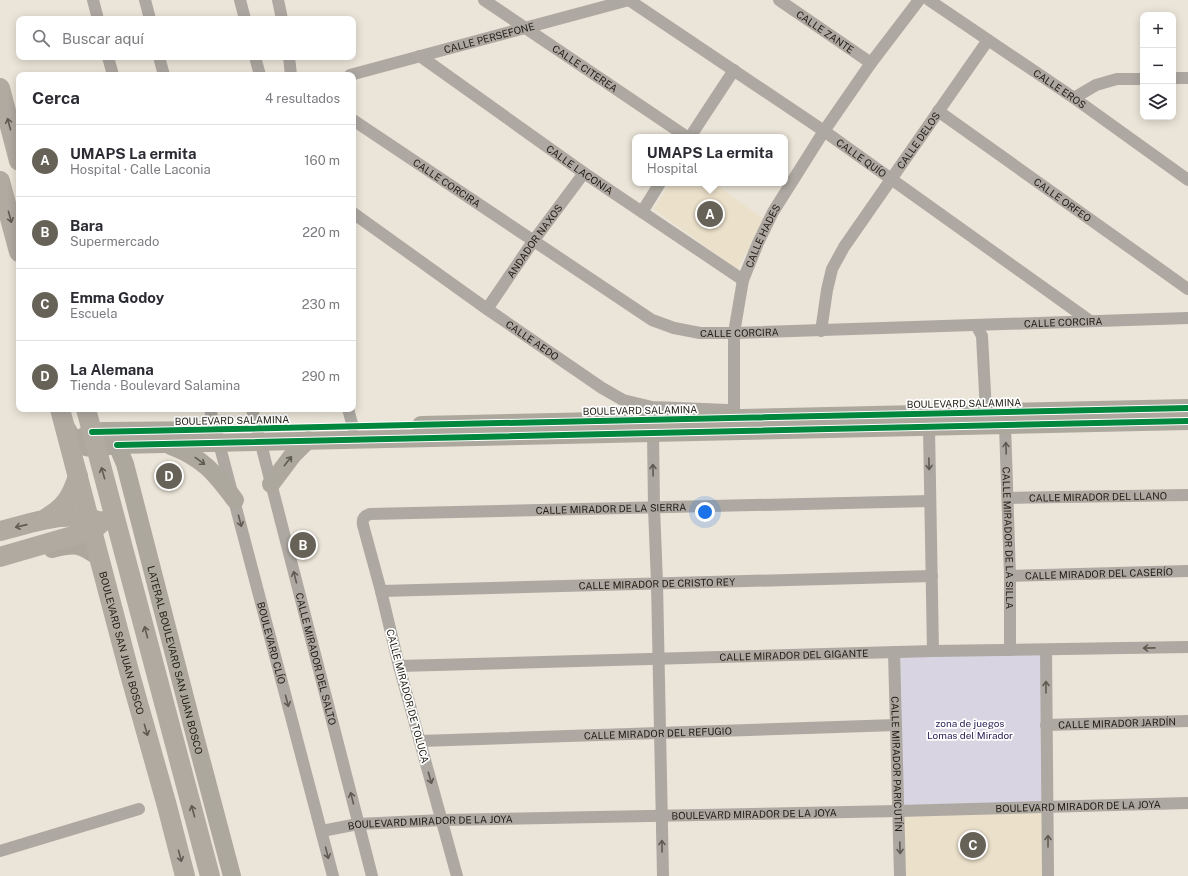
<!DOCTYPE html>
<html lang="es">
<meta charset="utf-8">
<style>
:root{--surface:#fff;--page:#f7f7f7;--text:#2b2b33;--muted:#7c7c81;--line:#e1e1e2;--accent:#676258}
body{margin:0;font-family:"Public Sans",sans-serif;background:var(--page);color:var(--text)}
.controls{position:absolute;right:12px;top:12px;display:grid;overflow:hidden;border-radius:8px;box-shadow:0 2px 10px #0003}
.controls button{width:36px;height:36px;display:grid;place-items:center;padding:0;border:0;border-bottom:1px solid var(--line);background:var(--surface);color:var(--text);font:20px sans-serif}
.you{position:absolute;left:705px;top:512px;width:14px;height:14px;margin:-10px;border:3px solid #fff;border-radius:50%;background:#1a73e8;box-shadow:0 0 0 6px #1a73e833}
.badge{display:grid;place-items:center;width:26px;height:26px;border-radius:50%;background:var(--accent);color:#fff;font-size:13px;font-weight:700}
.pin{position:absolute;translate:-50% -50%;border:2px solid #fff;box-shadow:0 1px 4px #0006}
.popup{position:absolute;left:632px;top:134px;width:156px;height:52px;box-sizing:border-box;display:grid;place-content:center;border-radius:8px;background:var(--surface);filter:drop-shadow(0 1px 3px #0005);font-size:13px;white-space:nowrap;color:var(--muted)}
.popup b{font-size:15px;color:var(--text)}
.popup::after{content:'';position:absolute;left:50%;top:100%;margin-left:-8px;border:8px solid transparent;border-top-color:var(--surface)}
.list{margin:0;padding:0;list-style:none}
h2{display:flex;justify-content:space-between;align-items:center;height:52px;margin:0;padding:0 16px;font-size:17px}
h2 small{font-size:13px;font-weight:400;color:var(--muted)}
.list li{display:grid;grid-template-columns:26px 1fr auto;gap:12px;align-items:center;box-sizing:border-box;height:72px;padding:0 16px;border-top:1px solid var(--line)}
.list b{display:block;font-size:15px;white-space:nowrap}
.list p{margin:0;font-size:13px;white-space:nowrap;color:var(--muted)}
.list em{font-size:13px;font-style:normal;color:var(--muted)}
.icon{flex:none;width:22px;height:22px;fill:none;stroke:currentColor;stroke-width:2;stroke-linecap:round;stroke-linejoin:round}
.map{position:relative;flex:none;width:1188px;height:876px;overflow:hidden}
.search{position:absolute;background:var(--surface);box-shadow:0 2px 10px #0003;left:16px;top:16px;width:340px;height:44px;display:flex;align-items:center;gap:10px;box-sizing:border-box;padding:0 14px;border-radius:8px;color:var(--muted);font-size:15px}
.panel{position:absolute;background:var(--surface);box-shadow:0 2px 10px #0003;left:16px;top:72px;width:340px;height:340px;border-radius:8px}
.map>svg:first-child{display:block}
.built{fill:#ebe0ca}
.green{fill:#d9d4e1}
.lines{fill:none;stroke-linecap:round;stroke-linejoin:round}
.street{stroke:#ada8a1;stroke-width:12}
.secondary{stroke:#ada89e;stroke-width:18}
.primary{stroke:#b0aaa1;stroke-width:20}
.cycleway-casing{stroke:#fff;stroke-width:8}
.cycleway{stroke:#00873e;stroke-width:6}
.oneway{stroke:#615c53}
.oneway2{stroke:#5f5b53}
.oneway3{stroke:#5f5b52}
.labels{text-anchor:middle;stroke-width:3.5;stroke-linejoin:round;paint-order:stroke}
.street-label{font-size:10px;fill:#201c13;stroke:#fff}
.park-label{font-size:10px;fill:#2e2359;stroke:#fff}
</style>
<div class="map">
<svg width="1188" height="876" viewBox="0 0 1188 876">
<rect width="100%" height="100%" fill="#ebe4d8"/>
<path class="built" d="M 670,183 L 714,183 L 765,220 L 737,269 L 654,209 Z
M 1046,807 L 1048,876 L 900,876 L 897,813 Z"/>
<path class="green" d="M 1042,648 L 1046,807 L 897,813 L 892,651 Z"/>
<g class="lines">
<g class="street">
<path d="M 93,0 L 98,19"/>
<path d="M 145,0 L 150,19"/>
<path d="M 240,0 L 245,19"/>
<path d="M 278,0 L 282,19"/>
<path id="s1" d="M 484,0 L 687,137"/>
<path id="s2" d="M 629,0 L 824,131 L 1090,321"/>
<path id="s3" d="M 779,0 L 871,63"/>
<path id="s4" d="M 929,0 L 1074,98 L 1188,180"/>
<path id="s5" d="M 420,56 L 584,173 L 743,280"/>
<path d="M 108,57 L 113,75"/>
<path d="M 159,57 L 164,75"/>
<path d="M 255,57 L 260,75"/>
<path d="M 289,57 L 291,75"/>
<path id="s6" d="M 350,75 L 629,0"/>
<path d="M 1173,78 L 1188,78"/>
<path d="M 1074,98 L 1096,85 L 1117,79 L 1143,79"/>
<path id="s7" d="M 938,111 L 1188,289"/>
<path id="s8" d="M 353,120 L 652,320 L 674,328 L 700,333 L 734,333 L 1188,318"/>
<path d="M 690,137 L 734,70"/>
<path d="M 642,212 L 660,183"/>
<path id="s9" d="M 353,213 L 487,309 L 602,388 L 623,400 L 652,407 L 728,410"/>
<path id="s10" d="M 487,309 L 534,240 L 584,173"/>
<path d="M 976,325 L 982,336 L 986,412"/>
<path id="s11" d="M 821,331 L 827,290 L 832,269 L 844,247 L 988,40"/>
<path id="s12" d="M 210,409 L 333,876"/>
<path id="s13" d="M 252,409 L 372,876"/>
<path d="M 348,409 L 353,427"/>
<path id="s14" d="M 734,418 L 734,333 L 743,280 L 758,243 L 773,212 L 824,131 L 871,63 L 919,0"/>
<path id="s15" d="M 1005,425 L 1010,576 L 1010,650"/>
<path d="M 929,427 L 933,651"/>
<path d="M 653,433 L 654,508 L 657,583 L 663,876"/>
<path id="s16" d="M 1008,498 L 1188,495"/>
<path id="s17" d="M 1010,576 L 1188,571"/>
<path id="s18" d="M 381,591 L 932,576"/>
<path d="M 1046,650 L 1048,876"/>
<path id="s19" d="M 894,652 L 900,876"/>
<path id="s20" d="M 399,666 L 933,651 L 1188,647"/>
<path id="s21" d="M 1046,725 L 1188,721"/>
<path id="s22" d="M 420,741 L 896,725"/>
<path id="s23" d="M 322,831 L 358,824 L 442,820 L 898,811 L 1188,803"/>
<path d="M 0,851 L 139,809"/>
<path id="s24" d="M 457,876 L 399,666 L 381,591 L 363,525 C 362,519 364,516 370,514 L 930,501"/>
</g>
<g class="secondary">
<path d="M 65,425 C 79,453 89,449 117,445 L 1188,421"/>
<path d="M 421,425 L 1188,408"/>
<path d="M 81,438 L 92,432 L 104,431 L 215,430"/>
<path id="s25" d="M 117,445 L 125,464 L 196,740 L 232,876"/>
<path d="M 171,446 C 203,458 215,473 235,500"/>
<path d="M 271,484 L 292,456 L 308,440"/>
<path d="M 52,549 C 76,543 80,544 100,558"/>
</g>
<g class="primary">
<path d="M 0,88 L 19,161"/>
<path d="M 0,181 L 19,252"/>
<path id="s26" d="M 60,409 L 129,671 L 167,806 L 185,876"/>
<path d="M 86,409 L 210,876"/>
<path d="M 45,519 C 65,507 71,498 78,476"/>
<path d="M 0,531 C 30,524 70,508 100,522"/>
<path d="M 0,557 L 93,530 L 103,521"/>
</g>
<defs>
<path id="cycleway" d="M 92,432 L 1188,408
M 117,445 L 1188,421"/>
</defs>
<use href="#cycleway" class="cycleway-casing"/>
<use href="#cycleway" class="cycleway"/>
</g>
<defs><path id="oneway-shaft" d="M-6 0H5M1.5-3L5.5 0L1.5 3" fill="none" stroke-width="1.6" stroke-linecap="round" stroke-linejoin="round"/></defs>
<g class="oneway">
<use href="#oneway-shaft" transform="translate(9 124) rotate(-105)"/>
<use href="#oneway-shaft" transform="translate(10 217) rotate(75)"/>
<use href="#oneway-shaft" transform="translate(103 473) rotate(-106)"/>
<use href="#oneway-shaft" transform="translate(21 526) rotate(167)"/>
<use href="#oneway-shaft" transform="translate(146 632) rotate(-105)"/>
<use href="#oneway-shaft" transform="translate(146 730) rotate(74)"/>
<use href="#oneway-shaft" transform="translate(193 811) rotate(-105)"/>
<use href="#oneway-shaft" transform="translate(180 856) rotate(75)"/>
</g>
<g class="oneway2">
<use href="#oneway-shaft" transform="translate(1006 448) rotate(-92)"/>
<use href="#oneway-shaft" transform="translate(929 464) rotate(89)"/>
<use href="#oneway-shaft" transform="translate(653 470) rotate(-91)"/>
<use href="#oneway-shaft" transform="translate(240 521) rotate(75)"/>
<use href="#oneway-shaft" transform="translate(295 577) rotate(-104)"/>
<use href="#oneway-shaft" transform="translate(1149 648) rotate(179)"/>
<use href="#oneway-shaft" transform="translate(1046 687) rotate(-90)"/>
<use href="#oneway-shaft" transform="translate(287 701) rotate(75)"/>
<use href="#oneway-shaft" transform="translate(430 778) rotate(74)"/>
<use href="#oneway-shaft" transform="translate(352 798) rotate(-104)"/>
<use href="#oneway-shaft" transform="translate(1048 841) rotate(-90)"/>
<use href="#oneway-shaft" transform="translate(662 846) rotate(-91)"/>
<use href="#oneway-shaft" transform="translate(900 848) rotate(88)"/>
<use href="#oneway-shaft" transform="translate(327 853) rotate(76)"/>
</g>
<g class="oneway3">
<use href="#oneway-shaft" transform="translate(200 461) rotate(36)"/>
<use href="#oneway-shaft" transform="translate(288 461) rotate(-52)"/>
</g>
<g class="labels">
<g class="street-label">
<text dy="4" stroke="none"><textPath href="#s3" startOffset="56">CALLE ZANTE</textPath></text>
<text dy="4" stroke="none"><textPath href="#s6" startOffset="144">CALLE PERSEFONE</textPath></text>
<text dy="4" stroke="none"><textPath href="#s1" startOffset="122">CALLE CITEREA</textPath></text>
<text dy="4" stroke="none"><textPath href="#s4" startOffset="158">CALLE EROS</textPath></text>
<text dy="4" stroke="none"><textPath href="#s11" startOffset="218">CALLE DELOS</textPath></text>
<text dy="4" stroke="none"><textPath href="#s2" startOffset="281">CALLE QUÍO</textPath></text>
<text dy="4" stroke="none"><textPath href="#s5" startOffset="196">CALLE LACONIA</textPath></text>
<text dy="4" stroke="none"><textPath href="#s8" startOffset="113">CALLE CORCIRA</textPath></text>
<text dy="4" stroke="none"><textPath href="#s7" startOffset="153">CALLE ORFEO</textPath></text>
<text dy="4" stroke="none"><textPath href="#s14" startOffset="187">CALLE HADES</textPath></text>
<text dy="4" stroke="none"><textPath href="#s10" startOffset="83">ANDADOR NAXOS</textPath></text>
<text dy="4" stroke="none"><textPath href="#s8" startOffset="773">CALLE CORCIRA</textPath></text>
<text dy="4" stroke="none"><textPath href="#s8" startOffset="449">CALLE CORCIRA</textPath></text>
<text dy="4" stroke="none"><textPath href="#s9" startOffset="220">CALLE AEDO</textPath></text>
<text transform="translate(964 403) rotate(-1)" y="4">BOULEVARD SALAMINA</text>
<text transform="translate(640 410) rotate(-1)" y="4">BOULEVARD SALAMINA</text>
<text transform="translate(232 420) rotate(-1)" y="4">BOULEVARD SALAMINA</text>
<text dy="4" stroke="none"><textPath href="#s16" startOffset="90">CALLE MIRADOR DEL LLANO</textPath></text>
<text dy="4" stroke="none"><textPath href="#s24" startOffset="619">CALLE MIRADOR DE LA SIERRA</textPath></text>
<text dy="4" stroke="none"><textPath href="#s15" startOffset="113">CALLE MIRADOR DE LA SILLA</textPath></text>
<text dy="4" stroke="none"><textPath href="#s17" startOffset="89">CALLE MIRADOR DEL CASERÍO</textPath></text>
<text dy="4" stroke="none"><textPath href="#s18" startOffset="276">CALLE MIRADOR DE CRISTO REY</textPath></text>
<text dy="4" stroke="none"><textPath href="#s12" startOffset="242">BOULEVARD CLÍO</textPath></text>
<text dy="4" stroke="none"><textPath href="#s26" startOffset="242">BOULEVARD SAN JUAN BOSCO</textPath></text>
<text dy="4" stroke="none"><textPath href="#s20" startOffset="395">CALLE MIRADOR DEL GIGANTE</textPath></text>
<text dy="4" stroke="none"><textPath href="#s13" startOffset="258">CALLE MIRADOR DEL SALTO</textPath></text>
<text dy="4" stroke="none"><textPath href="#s25" startOffset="223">LATERAL BOULEVARD SAN JUAN BOSCO</textPath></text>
<text transform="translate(408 696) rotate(75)" y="4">CALLE MIRADOR DE TOLUCA</text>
<text dy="4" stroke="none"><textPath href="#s21" startOffset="71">CALLE MIRADOR JARDÍN</textPath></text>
<text dy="4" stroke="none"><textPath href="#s22" startOffset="238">CALLE MIRADOR DEL REFUGIO</textPath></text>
<text dy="4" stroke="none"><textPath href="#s19" startOffset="112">CALLE MIRADOR PARICUTÍN</textPath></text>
<text dy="4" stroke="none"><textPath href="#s23" startOffset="757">BOULEVARD MIRADOR DE LA JOYA</textPath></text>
<text dy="4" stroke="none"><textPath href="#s23" startOffset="433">BOULEVARD MIRADOR DE LA JOYA</textPath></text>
<text dy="4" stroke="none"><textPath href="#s23" startOffset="109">BOULEVARD MIRADOR DE LA JOYA</textPath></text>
</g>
<g class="park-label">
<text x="970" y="727">zona de juegos<tspan x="970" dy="12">Lomas del Mirador</tspan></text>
</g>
</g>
</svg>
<div class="controls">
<button>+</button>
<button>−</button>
<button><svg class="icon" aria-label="layers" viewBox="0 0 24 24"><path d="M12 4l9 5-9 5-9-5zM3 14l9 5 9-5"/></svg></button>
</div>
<div class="you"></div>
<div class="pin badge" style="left:710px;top:214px">A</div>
<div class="popup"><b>UMAPS La ermita</b>Hospital</div>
<div class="pin badge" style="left:303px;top:545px">B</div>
<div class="pin badge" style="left:973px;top:845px">C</div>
<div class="pin badge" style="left:169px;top:476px">D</div>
<div class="search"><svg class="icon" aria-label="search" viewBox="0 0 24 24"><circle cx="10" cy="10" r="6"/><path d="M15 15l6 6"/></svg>Buscar aquí</div>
<section class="panel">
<h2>Cerca<small>4 resultados</small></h2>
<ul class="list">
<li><span class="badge">A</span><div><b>UMAPS La ermita</b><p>Hospital · Calle Laconia</p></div><em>160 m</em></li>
<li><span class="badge">B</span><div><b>Bara</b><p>Supermercado</p></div><em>220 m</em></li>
<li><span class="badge">C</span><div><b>Emma Godoy</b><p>Escuela</p></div><em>230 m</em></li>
<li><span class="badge">D</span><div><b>La Alemana</b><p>Tienda · Boulevard Salamina</p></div><em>290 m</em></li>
</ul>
</section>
</div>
